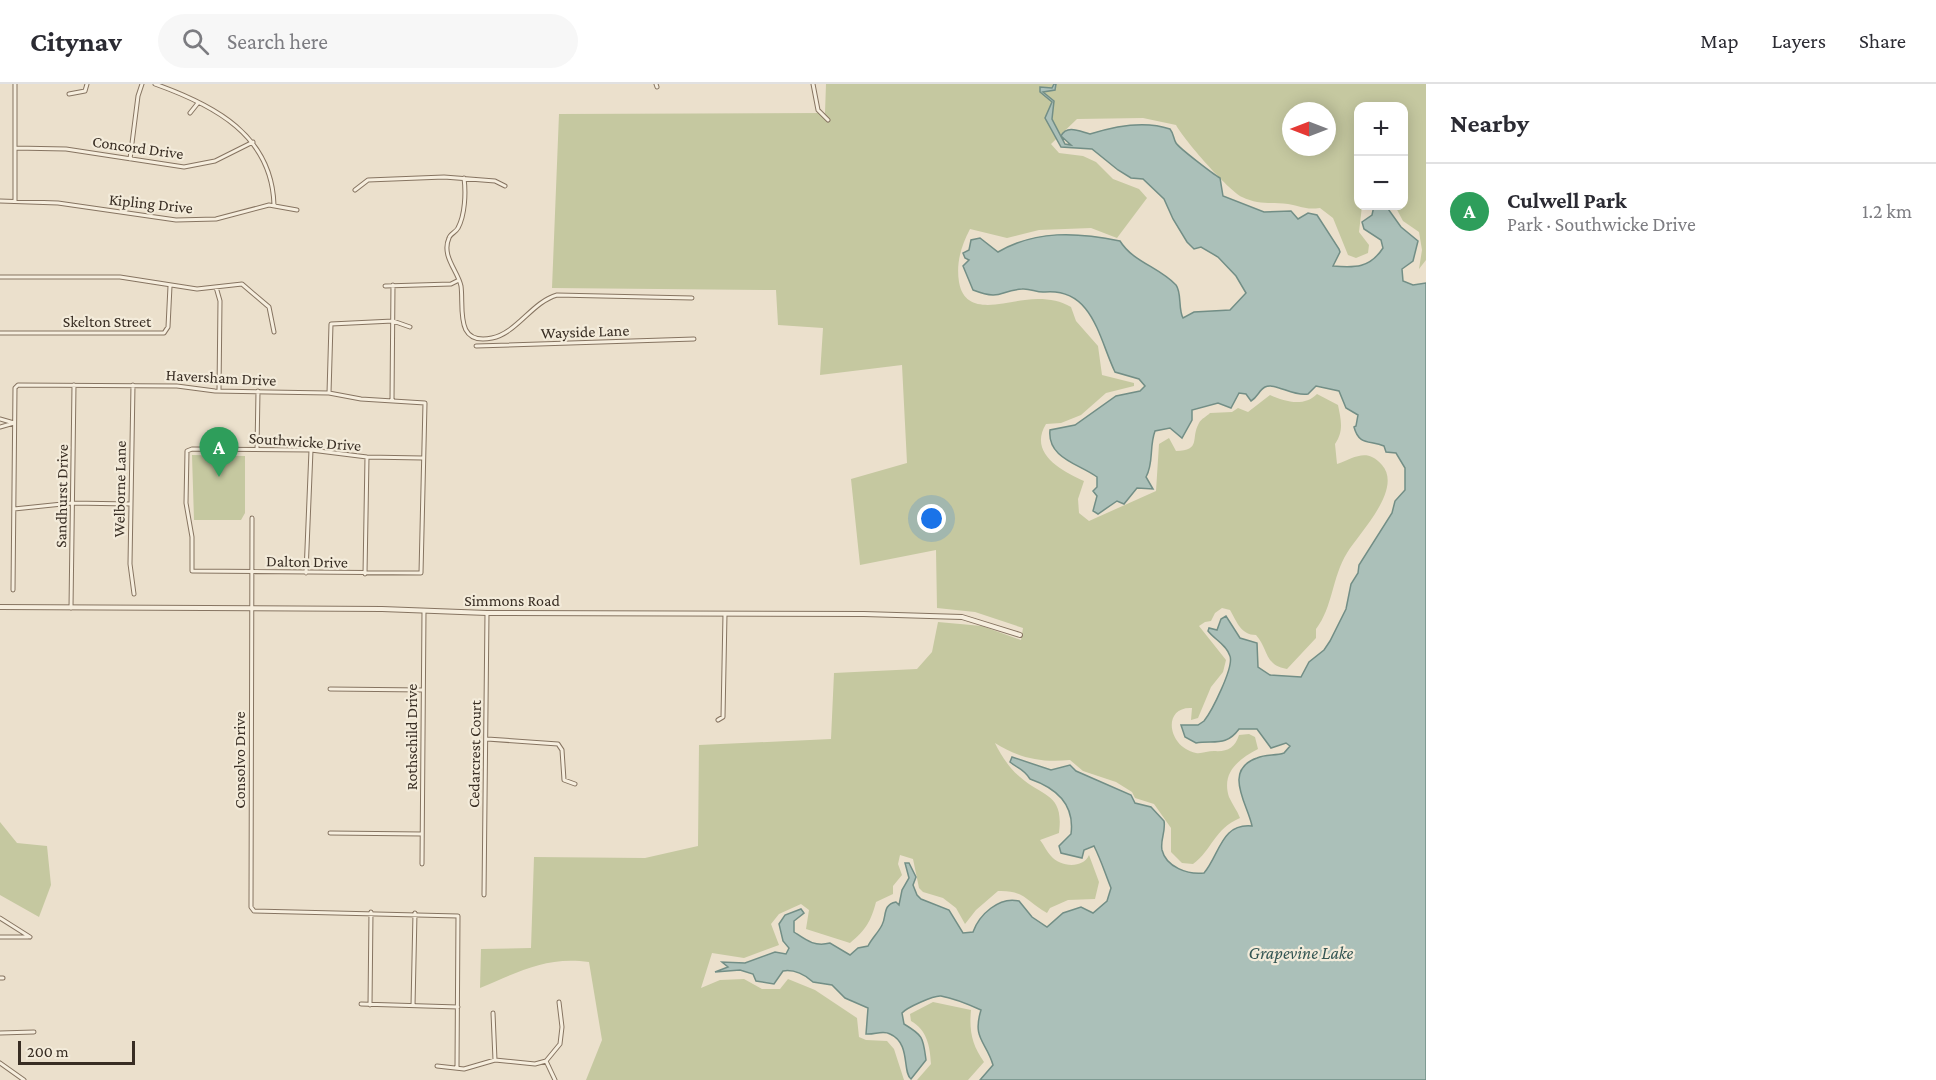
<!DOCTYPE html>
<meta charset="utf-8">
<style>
:root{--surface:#fff;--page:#f7f7f7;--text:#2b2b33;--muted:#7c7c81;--line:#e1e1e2;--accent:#db2777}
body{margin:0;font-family:"Crimson Pro",serif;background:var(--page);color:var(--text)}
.controls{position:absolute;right:18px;top:18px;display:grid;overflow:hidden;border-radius:12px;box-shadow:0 3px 15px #0003}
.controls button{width:54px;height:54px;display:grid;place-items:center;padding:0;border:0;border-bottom:2px solid var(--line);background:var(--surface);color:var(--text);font:30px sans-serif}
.compass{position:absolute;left:1282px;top:18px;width:54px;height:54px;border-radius:50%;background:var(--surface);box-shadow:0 3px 15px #0003;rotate:270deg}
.scale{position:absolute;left:18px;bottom:15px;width:117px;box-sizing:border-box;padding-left:6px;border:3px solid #382d23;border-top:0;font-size:16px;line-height:21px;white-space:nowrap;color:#382d23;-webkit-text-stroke:4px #f3ebda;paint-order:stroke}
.you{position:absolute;left:932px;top:435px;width:21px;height:21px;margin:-15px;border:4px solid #fff;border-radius:50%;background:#1a73e8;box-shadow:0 0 0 9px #1a73e833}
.badge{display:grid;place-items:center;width:39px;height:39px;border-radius:50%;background:var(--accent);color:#fff;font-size:20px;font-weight:700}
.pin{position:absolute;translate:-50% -50px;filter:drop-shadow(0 2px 3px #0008)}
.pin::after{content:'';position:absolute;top:32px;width:21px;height:18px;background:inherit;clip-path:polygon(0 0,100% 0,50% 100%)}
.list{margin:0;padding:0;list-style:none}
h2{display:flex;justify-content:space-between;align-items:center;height:78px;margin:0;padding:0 24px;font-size:26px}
h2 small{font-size:20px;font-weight:400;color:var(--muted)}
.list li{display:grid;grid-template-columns:39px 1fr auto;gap:18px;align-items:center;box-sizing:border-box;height:96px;padding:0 24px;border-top:2px solid var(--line)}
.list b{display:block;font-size:22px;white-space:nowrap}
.list p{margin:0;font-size:20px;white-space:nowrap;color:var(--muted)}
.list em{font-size:20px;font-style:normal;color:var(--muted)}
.icon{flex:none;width:33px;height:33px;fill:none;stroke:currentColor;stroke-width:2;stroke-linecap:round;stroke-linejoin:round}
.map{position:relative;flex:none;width:1426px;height:996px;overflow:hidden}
header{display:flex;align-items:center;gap:36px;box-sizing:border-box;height:84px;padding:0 30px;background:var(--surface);border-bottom:2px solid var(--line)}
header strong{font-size:28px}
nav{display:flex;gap:33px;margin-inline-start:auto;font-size:21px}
.search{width:420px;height:54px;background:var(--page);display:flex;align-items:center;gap:15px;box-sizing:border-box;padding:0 21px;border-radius:33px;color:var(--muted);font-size:22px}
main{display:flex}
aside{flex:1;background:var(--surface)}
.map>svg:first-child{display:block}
.green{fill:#c5c8a0;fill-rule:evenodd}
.water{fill:#abc0b9;stroke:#728e86;stroke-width:1.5}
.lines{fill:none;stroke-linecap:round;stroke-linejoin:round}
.minor-casing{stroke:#867461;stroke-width:5}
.tertiary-casing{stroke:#867461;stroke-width:6}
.minor{stroke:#f6eede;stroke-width:3}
.tertiary{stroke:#f6eede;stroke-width:4}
.labels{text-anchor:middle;stroke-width:4.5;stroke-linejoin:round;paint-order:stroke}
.street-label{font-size:16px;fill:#382d23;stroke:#f3ebda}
.water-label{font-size:18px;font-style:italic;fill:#345653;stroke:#f3ebda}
</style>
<header>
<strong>Citynav</strong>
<div class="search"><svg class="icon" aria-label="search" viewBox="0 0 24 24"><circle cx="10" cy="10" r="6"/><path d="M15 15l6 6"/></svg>Search here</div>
<nav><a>Map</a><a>Layers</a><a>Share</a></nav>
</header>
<main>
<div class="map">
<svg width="1426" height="996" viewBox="0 0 1426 996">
<rect width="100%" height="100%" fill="#ebe0cc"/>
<path class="green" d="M 826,0 L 1426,0 L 1426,176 L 1419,185 L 1422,166 L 1419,148 L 1403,137 L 1395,122 L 1404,122 L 1404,22 L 1358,22 L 1358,122 L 1362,122 L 1359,148 L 1369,161 L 1368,169 L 1356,174 L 1348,171 L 1333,134 L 1320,124 C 1304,126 1302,122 1288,120 C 1272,118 1258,121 1242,113 C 1228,106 1184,56 1176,41 L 1143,34 L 1077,35 L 1051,60 L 1059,69 L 1083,72 L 1096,78 L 1113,95 L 1139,105 L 1147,114 L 1117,154 L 1091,144 L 1039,146 L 1007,154 L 970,145 C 961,162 956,179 959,198 C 965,233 1003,218 1025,216 C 1041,214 1057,215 1071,223 L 1076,237 L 1098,262 L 1102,291 L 1134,299 L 1134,302 L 1106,309 L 1081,331 L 1061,339 L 1046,340 C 1028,369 1062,387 1084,397 L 1078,415 L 1079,429 L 1089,437 L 1156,407 L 1159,360 L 1169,354 L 1176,367 C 1202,366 1190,355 1199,339 C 1201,335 1207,332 1210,329 L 1232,328 L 1238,324 L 1248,328 L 1270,311 C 1286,318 1304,323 1317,310 L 1338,321 C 1341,336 1344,347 1335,360 L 1337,380 C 1354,374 1367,363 1382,381 C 1403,405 1360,448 1347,469 C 1332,493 1333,523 1316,545 L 1316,554 L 1287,585 C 1264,581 1269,566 1256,551 C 1241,551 1237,538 1230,526 L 1222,524 L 1215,529 L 1211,537 L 1205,538 L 1199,542 L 1226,576 L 1223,588 L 1211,603 L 1198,634 L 1191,636 L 1192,624 C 1162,622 1167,663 1196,669 C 1201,670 1208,667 1214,667 C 1227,668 1235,664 1239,651 L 1249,650 L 1255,653 L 1258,665 C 1239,675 1221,688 1229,713 C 1232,720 1237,726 1240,734 C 1214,745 1213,765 1193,780 L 1182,779 L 1171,768 L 1171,744 L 1154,720 L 1135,714 L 1132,708 L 1116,698 L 1083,687 L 1070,676 C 1041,679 1019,674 995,659 C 1000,670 1010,685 1020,693 C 1044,714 1064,709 1059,749 L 1040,756 C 1044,761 1047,768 1051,772 C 1060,783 1083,785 1089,771 L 1099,798 L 1095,815 L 1068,816 L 1050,824 L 1047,829 C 1027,818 1025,806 998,807 L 976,826 L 965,840 L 956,824 L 943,814 L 923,808 L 919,804 L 913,775 L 900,771 L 898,780 L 902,791 L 893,802 L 893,810 L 876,818 C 871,837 866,846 850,859 L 806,845 L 809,826 L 801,820 L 779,830 L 771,840 L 779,861 L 744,874 L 712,869 L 701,904 L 720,896 L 744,895 L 762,905 L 780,905 L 788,895 L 815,906 L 857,934 L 859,953 L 866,956 L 887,957 L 894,965 L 904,996 L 586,996 L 602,956 L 589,878 C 546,872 519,888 480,904 L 481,865 L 531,864 L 534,773 L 645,774 L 698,762 L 699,661 L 831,655 L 834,589 L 917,585 L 932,568 L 938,538 L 982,542 L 1021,556 L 1023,544 L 975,528 L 937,524 L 936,466 L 860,481 L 851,395 L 907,379 L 902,281 L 820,291 L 823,244 L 778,241 L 776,206 L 552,204 L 559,30 L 825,29 ZM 1291,27 L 1327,27 L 1327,63 L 1291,63 Z
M 192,371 L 245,372 L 245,429 L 241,436 L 194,436 Z
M 0,738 L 17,759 L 47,762 L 51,801 L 39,833 L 0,811 Z
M 933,918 L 971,926 C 969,947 972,961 984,978 L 968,996 L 917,996 L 931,980 C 930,962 927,946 911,937 L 910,930 Z"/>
<path class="water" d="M 1054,0 L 1056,0 L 1055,6 L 1043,8 L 1054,17 L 1052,35 L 1065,60 L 1071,61 L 1061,52 C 1067,40 1081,48 1090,50 C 1115,42 1144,36 1170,45 C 1174,50 1173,54 1176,59 C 1179,64 1213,90 1220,94 L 1223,112 L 1264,128 L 1291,127 L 1298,135 L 1308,129 L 1317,131 L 1339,165 L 1340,168 L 1333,182 C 1355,184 1370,184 1383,164 L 1381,156 L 1364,145 L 1362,138 L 1372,131 L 1374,122 L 1386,122 L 1401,143 L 1418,157 L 1413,177 L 1402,185 L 1403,197 L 1413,201 L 1426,199 L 1426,996 L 980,996 L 993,981 C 986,957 972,955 981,926 C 970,921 952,914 941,912 C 934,911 906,924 902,929 L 904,940 C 924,952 923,954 926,976 L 911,995 C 902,988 911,959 890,950 C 883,946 874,951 866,950 L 868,924 L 845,914 L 832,901 L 813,898 C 806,891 794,885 783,887 L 774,900 L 756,897 L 753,890 L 740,886 L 715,888 L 728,883 L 722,878 L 745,879 L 775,868 L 786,870 L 789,864 L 783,857 L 779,840 L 785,831 L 801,825 L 804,829 L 794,837 L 794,848 C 806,856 814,863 830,859 L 850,871 L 858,864 L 868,862 C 872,854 878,849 882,841 C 887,832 882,821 896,818 L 899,821 L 902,806 L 909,794 L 905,779 L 909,779 L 916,793 L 913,801 L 917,811 L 921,815 L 949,826 L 963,849 L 973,848 C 979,831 999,812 1019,817 L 1032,833 L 1047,843 L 1063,829 L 1081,823 L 1093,829 L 1107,817 L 1111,804 C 1105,789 1101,776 1094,762 L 1084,766 L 1082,774 L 1061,769 L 1059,762 L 1071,750 C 1075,720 1056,704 1030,695 C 1023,684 1018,685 1010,678 L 1012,673 L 1051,686 L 1070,681 L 1076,687 L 1131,711 L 1135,719 L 1151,723 L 1164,737 C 1166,747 1160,756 1162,766 C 1166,783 1188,791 1204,789 C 1220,770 1221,739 1252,742 C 1248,721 1222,686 1257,674 C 1266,670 1275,672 1284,669 L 1290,662 L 1286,659 L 1271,664 L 1257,645 L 1239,645 C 1226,663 1214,656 1196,659 L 1185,653 L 1181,641 L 1198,641 L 1204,637 C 1212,627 1234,583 1230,572 C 1226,560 1215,556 1208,547 L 1209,544 L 1217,546 L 1221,535 L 1226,532 L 1240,554 L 1257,559 L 1258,583 L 1270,591 L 1301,593 L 1309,578 L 1324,566 L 1330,557 L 1346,525 L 1351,500 L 1358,489 L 1359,481 L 1392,429 L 1395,417 L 1405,406 L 1405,384 L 1396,369 L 1386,368 L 1384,362 C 1370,356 1359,362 1354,343 L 1356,342 L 1358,331 L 1346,324 L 1339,307 L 1316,302 L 1308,310 C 1293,313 1275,298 1265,303 C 1259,306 1258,313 1251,317 L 1246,310 L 1239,309 L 1231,324 L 1218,319 L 1192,326 L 1192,336 L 1182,354 L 1170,344 L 1155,347 C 1149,363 1154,379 1146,393 L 1153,405 L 1137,404 L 1124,420 L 1117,417 L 1098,430 L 1093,427 L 1097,412 L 1093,407 L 1097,403 L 1097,393 C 1079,380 1047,374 1050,346 L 1075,341 L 1116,312 L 1140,307 L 1145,302 L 1139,295 L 1115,288 C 1099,255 1093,204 1045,208 C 1037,209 1030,204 1022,205 C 998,207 1002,217 973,206 L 963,182 L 969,176 L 965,174 L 963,169 L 969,166 L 971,156 L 980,154 L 998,168 C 1036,146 1077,148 1120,157 C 1133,178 1159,183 1176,201 C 1182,209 1178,225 1183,234 L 1194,228 L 1230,226 L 1246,209 L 1236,192 L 1218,173 L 1201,163 L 1194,165 L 1187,158 L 1173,135 L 1164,115 L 1143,95 L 1131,94 L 1118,86 L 1092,65 L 1061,63 L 1045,34 L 1052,18 L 1040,8 L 1040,3 L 1052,4 Z"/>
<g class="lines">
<defs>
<path id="minor" d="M 155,0 C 214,21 272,51 274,121
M 656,0 L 657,3
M 813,0 L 818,26 L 828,36
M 69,10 L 85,7 L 87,0
M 190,29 L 198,19
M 15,64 L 66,65 L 184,83 L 215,77 L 253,58
M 130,75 L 138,12 L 142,0
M 464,94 C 466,109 465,131 458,144 C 456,148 450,150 449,154 C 441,172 458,187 461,202 C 464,223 454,262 492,254 C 517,249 532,218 557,211 L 692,214
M 355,106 L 368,96 L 444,93 L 495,97 L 505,102
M 0,117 L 58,119 L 176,136 L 216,135 L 269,121 L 297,126
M 15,117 L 15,0
M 0,193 L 120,193 L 197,205 L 242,200 L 269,223 L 274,248
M 385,202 L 451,200 L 459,196
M 216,203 L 220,217 L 219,307
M 0,249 L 164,249 L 168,243 L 170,202
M 476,262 L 694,255
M 133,301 L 130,480 L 134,510
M 329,309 L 331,240 L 393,237 L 410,243
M 392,316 L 393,201
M 0,335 L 14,339
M 0,343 L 14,339
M 257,365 L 258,307
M 14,425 L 72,419 L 131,420
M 252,434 L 251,823 L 254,827 L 458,832 L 457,983
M 306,489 L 311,366
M 365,490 L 367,373
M 13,506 L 15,304 L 18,301 L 177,302 L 215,307 L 329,309 L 361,315 L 425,319 L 421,489 L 192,487 L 192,453 L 186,419 L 187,367 L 192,365 L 311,366 L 367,373 L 422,374
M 71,524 L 74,301
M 330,605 L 423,606
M 718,636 L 723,633 L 725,530
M 487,655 L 558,660 L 562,666 L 564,696 L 575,700
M 330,749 L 422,750
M 422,780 L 424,527
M 484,811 L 487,529
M 0,834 L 30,853
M 0,853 L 28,853
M 0,894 L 3,894
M 361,920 L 458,923
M 370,921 L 371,828
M 413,922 L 415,829
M 493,929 L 495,976
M 0,949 L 34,948
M 546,977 L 555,996
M 0,979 L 24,996
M 437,982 L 464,985 L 495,976 L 535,980 L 546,977 L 560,960 L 562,943 L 559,918"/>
<path id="tertiary" d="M 0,523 L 382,525 L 487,529 L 864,530 L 962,533 L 1020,551"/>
</defs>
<use href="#minor" class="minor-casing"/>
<use href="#tertiary" class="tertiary-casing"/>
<use href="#minor" class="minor"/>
<use href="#tertiary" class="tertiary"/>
</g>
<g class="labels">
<g class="street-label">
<text transform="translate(138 63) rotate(8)" y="6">Concord Drive</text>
<text transform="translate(151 119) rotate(6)" y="6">Kipling Drive</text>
<text x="107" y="243">Skelton Street</text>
<text transform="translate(585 247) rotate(-2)" y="6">Wayside Lane</text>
<text transform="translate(221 293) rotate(3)" y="6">Haversham Drive</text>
<text transform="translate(305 357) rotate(4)" y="6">Southwicke Drive</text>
<text transform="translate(119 405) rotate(-89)" y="6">Welborne Lane</text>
<text transform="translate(61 412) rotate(-89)" y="6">Sandhurst Drive</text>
<text transform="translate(307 477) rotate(1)" y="6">Dalton Drive</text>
<text x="512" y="522">Simmons Road</text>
<text transform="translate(411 653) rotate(-90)" y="6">Rothschild Drive</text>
<text transform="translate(474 670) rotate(-89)" y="6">Cedarcrest Court</text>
<text transform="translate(239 676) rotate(-90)" y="6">Consolvo Drive</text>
</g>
<g class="water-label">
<text x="1301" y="875">Grapevine Lake</text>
</g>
</g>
</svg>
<div class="controls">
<button>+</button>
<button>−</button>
</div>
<svg class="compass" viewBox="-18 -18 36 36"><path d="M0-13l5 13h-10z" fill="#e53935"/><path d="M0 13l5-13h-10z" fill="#7c7c81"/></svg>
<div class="scale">200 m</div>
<div class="you"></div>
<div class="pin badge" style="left:219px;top:393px;background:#2e9e5b">A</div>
</div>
<aside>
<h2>Nearby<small></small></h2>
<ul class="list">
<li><span class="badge" style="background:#2e9e5b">A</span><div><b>Culwell Park</b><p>Park · Southwicke Drive</p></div><em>1.2 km</em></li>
</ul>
</aside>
</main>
